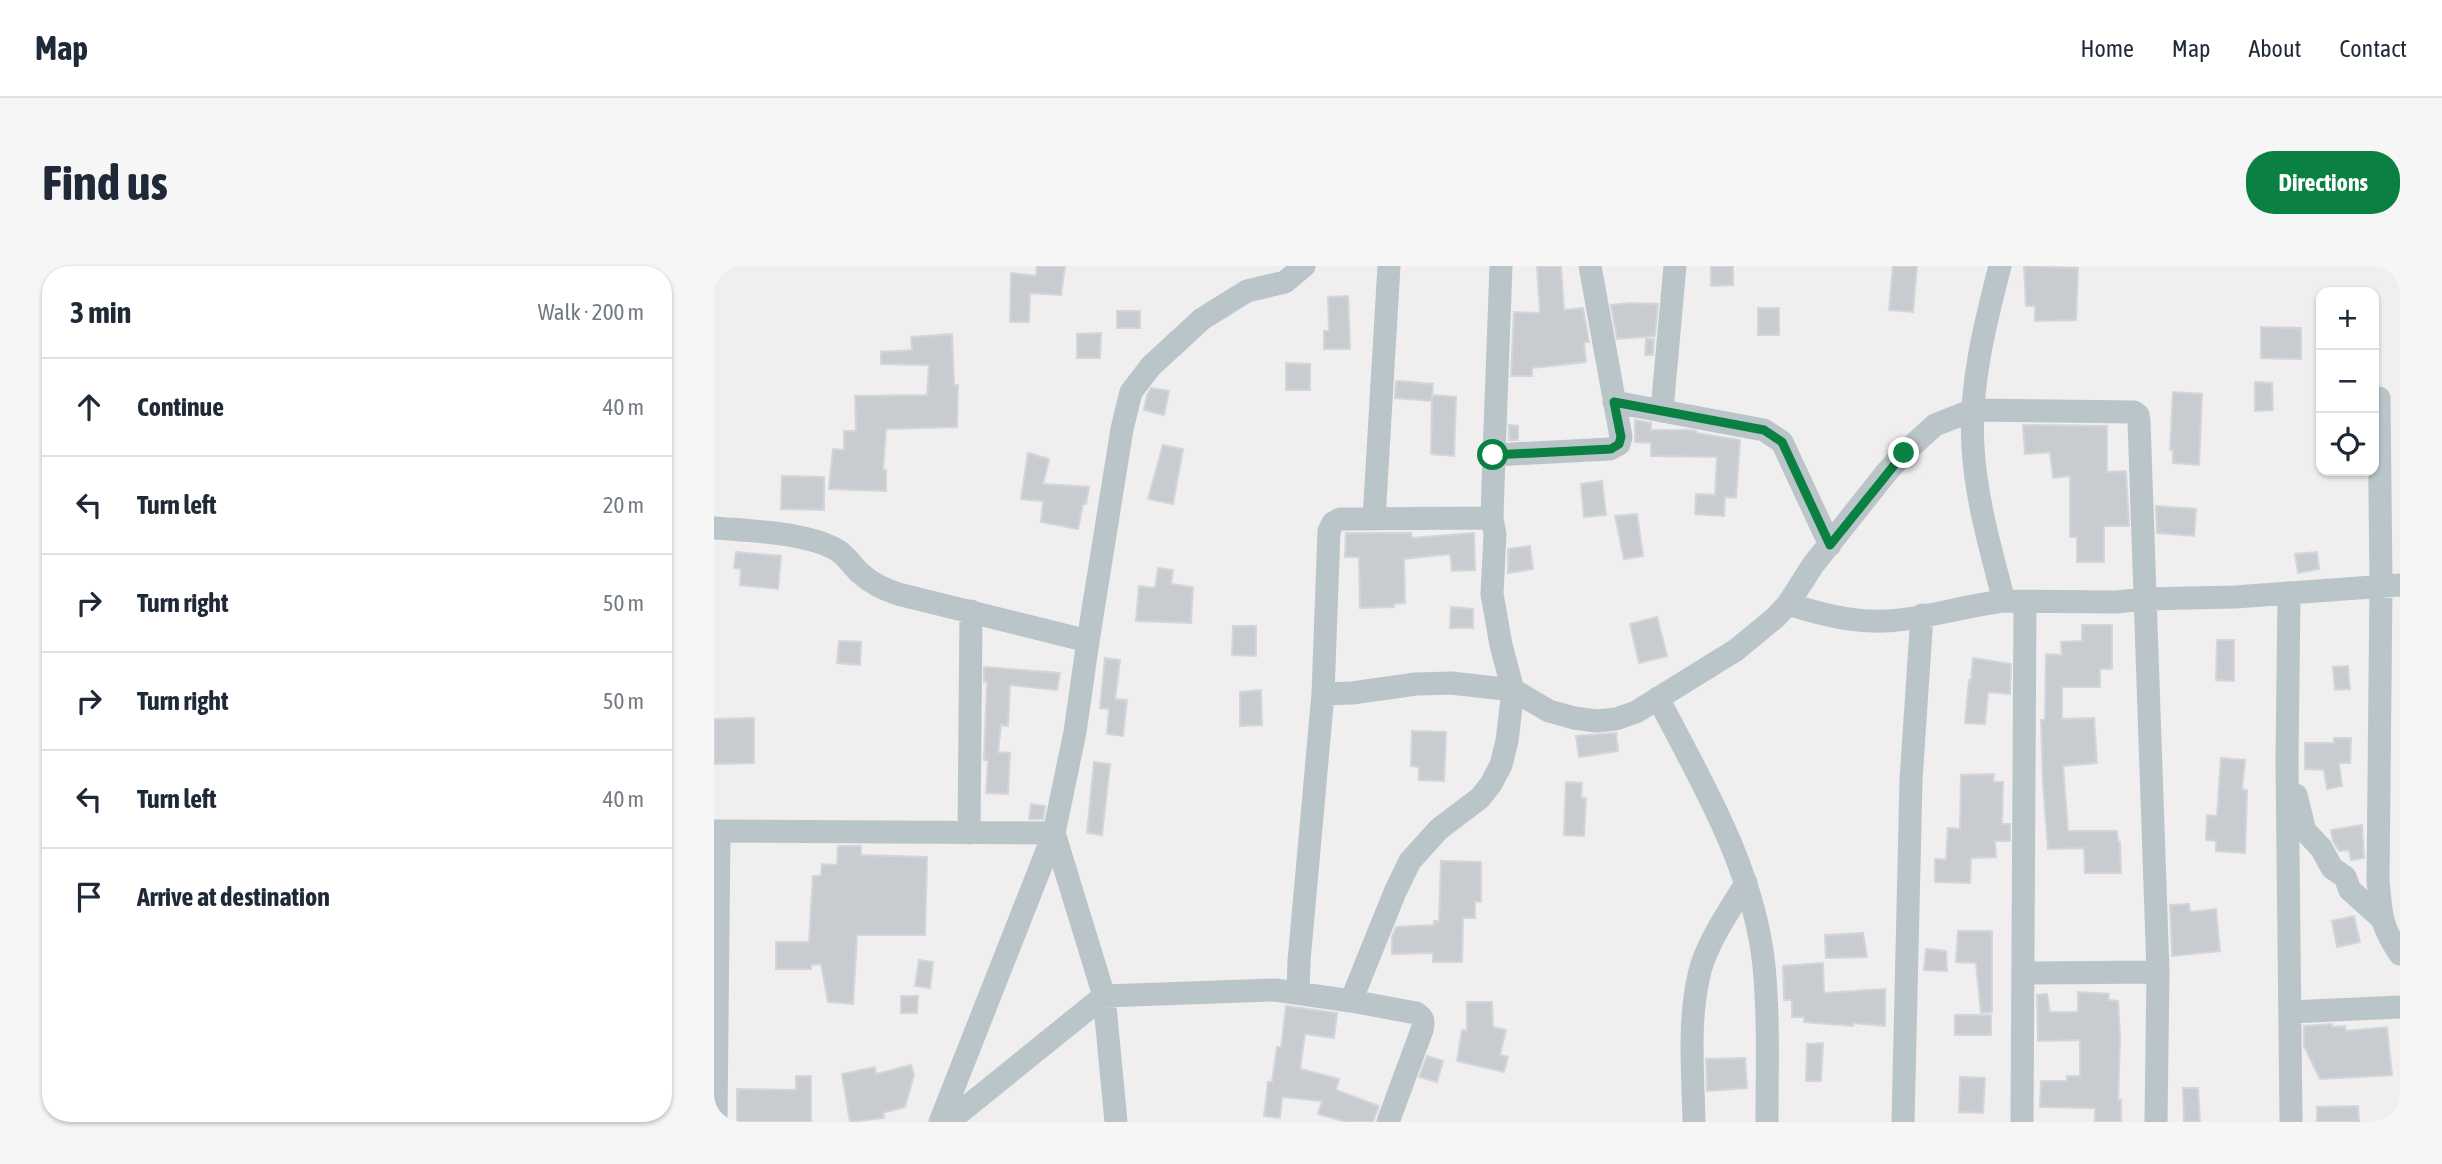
<!DOCTYPE html>
<meta charset="utf-8">
<style>
:root{--surface:#fff;--page:#f6f6f7;--text:#1f2937;--muted:#747a83;--line:#e0e1e3;--accent:#0b8043}
body{margin:0;font-family:"Asap Condensed",sans-serif;background:var(--page);color:var(--text)}
.controls{position:absolute;right:21px;top:21px;display:grid;overflow:hidden;border-radius:14px;box-shadow:0 2px 5px #0004}
.controls button{width:63px;height:63px;display:grid;place-items:center;padding:0;border:0;border-bottom:2px solid var(--line);background:var(--surface);color:var(--text);font:35px sans-serif}
.stop{position:absolute;width:21px;height:21px;margin:-16px;border:5px solid #0b8043;border-radius:50%;background:#fff}
.stop.end{background:#0b8043;border-color:#fff;box-shadow:0 2px 7px #0008}
.list{margin:0;padding:0;list-style:none}
h2{display:flex;justify-content:space-between;align-items:center;height:91px;margin:0;padding:0 28px;font-size:30px}
h2 small{font-size:23px;font-weight:400;color:var(--muted)}
.list li{display:grid;grid-template-columns:46px 1fr auto;gap:21px;align-items:center;box-sizing:border-box;height:98px;padding:0 28px;border-top:2px solid var(--line)}
.list b{display:block;font-size:26px;white-space:nowrap}
.list em{font-size:23px;font-style:normal;color:var(--muted)}
.icon{flex:none;width:38px;height:38px;fill:none;stroke:currentColor;stroke-width:2;stroke-linecap:round;stroke-linejoin:round}
.map{position:relative;flex:none;width:1686px;height:856px;overflow:hidden;border-radius:28px}
header{display:flex;align-items:center;gap:42px;box-sizing:border-box;height:98px;padding:0 35px;background:var(--surface);border-bottom:2px solid var(--line)}
header strong{font-size:33px}
nav{display:flex;gap:38px;margin-inline-start:auto;font-size:24px}
.intro{display:flex;align-items:center;justify-content:space-between;box-sizing:border-box;height:168px;padding:0 42px}
h1{margin:0;font-size:49px}
.button{padding:18px 32px;border-radius:28px;background:var(--accent);color:#fff;font-size:24px;font-weight:700}
main{display:flex;gap:42px;padding:0 42px}
aside{flex:1;background:var(--surface);border-radius:28px;box-shadow:0 2px 5px #0004}
.map>svg:first-child{display:block}
.building{fill:#c8ccd0;stroke:#d2d6d9;stroke-width:2}
.lines{fill:none;stroke-linecap:round;stroke-linejoin:round}
.street{stroke:#bac5ca;stroke-width:23}
.route{stroke:#0b8043;stroke-width:9}
</style>
<header>
<strong>Map</strong>
<nav><a>Home</a><a>Map</a><a>About</a><a>Contact</a></nav>
</header>
<div class="intro"><h1>Find us</h1><a class="button">Directions</a></div>
<main>
<aside>
<h2>3 min<small>Walk · 200 m</small></h2>
<ul class="list">
<li><svg class="icon" aria-label="ahead" viewBox="0 0 24 24"><path d="M12 20V5M6 11l6-6 6 6"/></svg><div><b>Continue</b></div><em>40 m</em></li>
<li><svg class="icon" aria-label="left" viewBox="0 0 24 24"><path d="M17 20v-9H6M10 6l-5 5 5 5"/></svg><div><b>Turn left</b></div><em>20 m</em></li>
<li><svg class="icon" aria-label="right" viewBox="0 0 24 24"><path d="M7 20v-9h11M14 6l5 5-5 5"/></svg><div><b>Turn right</b></div><em>50 m</em></li>
<li><svg class="icon" aria-label="right" viewBox="0 0 24 24"><path d="M7 20v-9h11M14 6l5 5-5 5"/></svg><div><b>Turn right</b></div><em>50 m</em></li>
<li><svg class="icon" aria-label="left" viewBox="0 0 24 24"><path d="M17 20v-9H6M10 6l-5 5 5 5"/></svg><div><b>Turn left</b></div><em>40 m</em></li>
<li><svg class="icon" aria-label="arrive" viewBox="0 0 24 24"><path d="M6 21V4h12l-3 4 3 4H6"/></svg><div><b>Arrive at destination</b></div></li>
</ul>
</aside>
<div class="map">
<svg width="1686" height="856" viewBox="0 0 1686 856">
<rect width="100%" height="100%" fill="#f0eeee"/>
<path class="building" d="M 323,0 L 351,0 L 347,29 L 316,27 L 315,56 L 296,56 L 297,7 L 322,10 Z
M 823,0 L 847,0 L 850,44 L 869,42 L 875,76 L 870,76 L 872,96 L 818,102 L 818,110 L 797,110 L 800,46 L 826,47 Z
M 997,0 L 1019,0 L 1019,19 L 997,20 Z
M 1179,0 L 1203,0 L 1199,46 L 1175,44 Z
M 1310,0 L 1364,2 L 1362,54 L 1321,55 L 1321,40 L 1312,40 Z
M 634,30 L 636,83 L 610,83 L 610,65 L 615,65 L 614,31 Z
M 917,37 L 944,38 L 941,70 L 903,73 L 897,39 Z
M 1044,42 L 1065,42 L 1065,69 L 1044,69 Z
M 403,45 L 426,45 L 426,62 L 403,62 Z
M 1547,61 L 1587,62 L 1587,93 L 1547,92 Z
M 387,67 L 386,92 L 363,92 L 363,68 Z
M 238,68 L 240,119 L 244,119 L 243,161 L 172,163 L 169,204 L 172,204 L 172,225 L 115,223 L 119,183 L 130,184 L 130,165 L 142,165 L 141,130 L 213,129 L 215,99 L 167,98 L 167,86 L 198,84 L 197,71 Z
M 932,73 L 940,73 L 939,89 L 931,89 Z
M 572,97 L 596,98 L 596,124 L 572,124 Z
M 684,115 L 719,118 L 718,135 L 681,132 L 682,116 Z
M 1541,116 L 1558,117 L 1559,144 L 1541,145 Z
M 437,122 L 455,125 L 450,149 L 430,144 L 433,129 Z
M 1459,126 L 1488,128 L 1485,199 L 1459,197 L 1459,184 L 1456,184 Z
M 718,129 L 742,131 L 740,190 L 717,188 Z
M 921,154 L 937,157 L 937,164 L 973,164 L 982,165 L 982,167 L 1026,174 L 1022,232 L 1011,231 L 1010,250 L 981,248 L 982,228 L 1001,229 L 1003,191 L 937,190 L 937,177 L 921,176 Z
M 795,159 L 804,160 L 804,174 L 795,174 Z
M 1309,159 L 1393,160 L 1393,206 L 1412,205 L 1415,260 L 1390,260 L 1390,296 L 1363,296 L 1363,271 L 1356,271 L 1356,210 L 1339,212 L 1336,186 L 1311,188 Z
M 449,179 L 469,183 L 459,238 L 434,233 Z
M 314,187 L 335,193 L 329,218 L 375,221 L 372,238 L 369,238 L 364,263 L 327,256 L 329,235 L 307,233 Z
M 68,210 L 110,211 L 110,244 L 67,243 Z
M 888,215 L 892,249 L 870,251 L 867,218 Z
M 1442,240 L 1482,243 L 1480,270 L 1443,267 Z
M 923,248 L 929,290 L 910,293 L 901,250 Z
M 632,267 L 697,267 L 698,272 L 760,267 L 761,304 L 738,305 L 736,288 L 690,293 L 691,337 L 680,338 L 680,341 L 646,342 L 645,291 L 631,291 Z
M 816,280 L 819,303 L 794,307 L 794,283 Z
M 22,286 L 67,290 L 64,323 L 26,319 L 27,303 L 20,302 Z
M 1603,286 L 1605,303 L 1584,307 L 1581,288 Z
M 444,302 L 459,304 L 457,318 L 479,321 L 477,357 L 422,355 L 425,320 L 441,322 Z
M 737,341 L 759,343 L 759,362 L 736,362 Z
M 943,351 L 953,390 L 925,397 L 916,358 Z
M 1368,359 L 1398,359 L 1398,403 L 1386,403 L 1386,421 L 1348,421 L 1348,453 L 1380,452 L 1383,497 L 1349,500 L 1354,565 L 1403,565 L 1404,576 L 1406,576 L 1407,607 L 1371,607 L 1370,582 L 1334,583 L 1329,518 L 1327,454 L 1331,454 L 1332,388 L 1348,389 L 1347,376 L 1368,375 Z
M 519,360 L 542,360 L 542,390 L 518,389 Z
M 1503,374 L 1520,374 L 1520,415 L 1502,414 Z
M 125,375 L 147,376 L 146,399 L 123,397 Z
M 391,392 L 406,394 L 401,433 L 413,434 L 409,470 L 393,468 L 395,443 L 386,442 Z
M 1259,392 L 1297,398 L 1296,428 L 1274,426 L 1271,458 L 1251,457 L 1255,414 L 1257,415 Z
M 1634,400 L 1636,423 L 1621,424 L 1619,401 Z
M 270,401 L 346,407 L 343,424 L 296,419 L 294,460 L 287,459 L 284,486 L 296,487 L 294,528 L 272,527 L 274,494 L 270,494 L 273,416 L 270,416 Z
M 547,424 L 548,459 L 526,460 L 526,426 Z
M 40,452 L 40,497 L 0,498 L 0,453 Z
M 698,465 L 732,466 L 730,515 L 705,514 L 705,501 L 697,500 Z
M 902,467 L 904,485 L 865,491 L 862,470 Z
M 1620,472 L 1637,472 L 1636,497 L 1625,497 L 1628,520 L 1613,523 L 1610,504 L 1591,503 L 1591,477 L 1620,477 Z
M 1507,492 L 1531,494 L 1528,523 L 1533,524 L 1531,587 L 1502,585 L 1502,575 L 1492,574 L 1493,549 L 1503,550 Z
M 380,496 L 396,498 L 388,569 L 373,567 Z
M 1280,508 L 1279,516 L 1289,516 L 1288,558 L 1296,558 L 1296,575 L 1281,575 L 1282,591 L 1257,592 L 1256,617 L 1221,616 L 1221,593 L 1232,594 L 1234,562 L 1246,563 L 1247,509 Z
M 852,516 L 868,517 L 867,532 L 872,532 L 870,570 L 850,569 Z
M 317,538 L 331,540 L 329,553 L 315,553 Z
M 1648,559 L 1650,592 L 1637,594 L 1635,584 L 1625,585 L 1619,575 L 1617,564 Z
M 124,580 L 147,580 L 147,589 L 213,591 L 211,669 L 143,669 L 139,738 L 114,736 L 107,698 L 97,699 L 97,703 L 62,703 L 62,676 L 95,676 L 99,610 L 107,610 L 108,598 L 123,599 Z
M 727,595 L 767,596 L 767,636 L 761,635 L 761,652 L 749,652 L 748,696 L 719,696 L 719,687 L 678,688 L 678,671 L 682,661 L 720,659 L 720,655 L 725,655 Z
M 1475,638 L 1476,646 L 1502,643 L 1506,685 L 1458,690 L 1456,639 Z
M 1640,650 L 1646,676 L 1623,681 L 1618,655 Z
M 1244,665 L 1278,665 L 1278,746 L 1267,747 L 1262,697 L 1242,696 Z
M 1149,667 L 1153,691 L 1112,692 L 1111,669 Z
M 1212,683 L 1232,685 L 1233,705 L 1210,704 Z
M 205,694 L 219,696 L 216,722 L 201,720 Z
M 1109,697 L 1110,727 L 1171,723 L 1171,760 L 1139,757 L 1139,760 L 1090,756 L 1090,751 L 1078,751 L 1078,734 L 1070,734 L 1069,700 Z
M 1364,726 L 1395,728 L 1394,734 L 1404,735 L 1406,772 L 1404,834 L 1407,834 L 1407,856 L 1381,856 L 1381,842 L 1326,841 L 1327,815 L 1353,815 L 1353,810 L 1366,810 L 1366,774 L 1324,775 L 1323,729 L 1333,728 L 1336,746 L 1364,746 Z
M 187,730 L 204,730 L 203,747 L 187,747 Z
M 753,736 L 778,736 L 779,761 L 792,764 L 786,789 L 794,791 L 790,806 L 743,795 L 748,764 L 753,765 Z
M 572,740 L 623,747 L 620,772 L 591,768 L 586,803 L 625,813 L 622,824 L 665,840 L 659,856 L 633,856 L 604,848 L 608,835 L 568,831 L 566,852 L 550,850 L 554,816 L 558,816 L 563,781 L 567,782 Z
M 1241,749 L 1277,749 L 1277,769 L 1241,769 Z
M 1618,758 L 1618,761 L 1631,760 L 1632,765 L 1673,761 L 1678,809 L 1606,813 L 1590,780 L 1590,760 Z
M 1109,777 L 1107,815 L 1092,815 L 1093,778 Z
M 713,790 L 729,795 L 723,816 L 705,811 Z
M 1031,792 L 1033,822 L 993,825 L 992,793 Z
M 197,799 L 200,809 L 191,841 L 169,847 L 170,852 L 136,856 L 128,808 L 161,801 L 162,808 Z
M 82,810 L 97,810 L 97,856 L 23,856 L 23,823 L 82,824 Z
M 1246,811 L 1271,812 L 1269,847 L 1245,846 Z
M 1469,822 L 1484,822 L 1486,856 L 1470,856 Z
M 1644,840 L 1645,856 L 1603,856 L 1603,841 Z"/>
<g class="lines">
<path class="street" d="M 1286,0 C 1271,58 1255,121 1259,181 C 1262,234 1277,284 1290,335 L 1402,336 L 1431,333 L 1521,331 L 1686,319
M 1665,132 L 1667,319 L 1664,615 C 1668,650 1665,657 1686,688
M 900,136 L 1050,164 L 1068,176 L 1116,279
M 948,144 L 961,0
M 780,189 L 896,183 L 905,178 L 907,171 L 876,0
M 660,253 L 675,0
M 0,262 C 36,265 92,266 123,284 C 133,290 138,300 146,307 C 158,318 170,323 184,328 L 374,375
M 1575,327 L 1573,495 L 1577,856
M 1074,338 C 1112,350 1152,360 1193,353 C 1226,348 1257,339 1290,335
M 609,428 L 638,427 L 702,418 L 737,417 L 799,424 L 835,445 L 860,452 L 883,455 L 902,453 L 922,446 L 1022,384 L 1062,351 L 1074,338 L 1099,299 L 1172,207 L 1190,187 L 1221,159 L 1259,144 L 1420,146 L 1424,149 L 1425,155 L 1444,706 L 1442,856
M 944,432 C 988,517 1040,603 1050,700 C 1055,752 1053,804 1053,856
M 1582,529 L 1591,565 L 1607,582 L 1618,602 L 1631,611 L 1636,624 L 1667,652
M 0,565 L 340,567
M 255,567 L 257,345
M 340,567 L 390,730 L 402,856
M 1309,707 L 1444,706
M 584,727 L 585,695 L 609,428 L 615,265 L 619,257 L 626,253 L 778,252
M 637,735 L 681,626 L 696,595 L 725,563 L 766,532 L 777,518 L 787,499 L 793,475 L 799,424 L 787,379 L 778,328 L 781,268 L 778,252 L 780,189 L 787,0
M 1576,746 L 1686,741
M 2,856 L 5,565
M 226,856 L 340,567 L 361,466 L 374,375 L 408,163 L 417,126 L 437,100 L 488,53 L 533,25 L 571,16 L 590,0
M 234,856 L 390,730 L 561,724 L 637,735 L 702,747 C 710,752 710,755 708,764 L 674,856
M 980,856 C 979,807 974,757 985,709 C 992,677 1015,646 1032,617
M 1189,856 L 1197,514 L 1208,349
M 1308,856 L 1311,337"/>
</g>
<g class="lines">
<path class="route" d="M 779,189 L 897,183 L 905,178 L 907,171 L 900,136 L 1050,164 L 1068,176 L 1116,279 L 1190,187"/>
</g>
</svg>
<div class="controls">
<button>+</button>
<button>−</button>
<button><svg class="icon" aria-label="locate" viewBox="0 0 24 24"><circle cx="12" cy="12" r="6"/><path d="M12 2v4M12 18v4M2 12h4M18 12h4"/></svg></button>
</div>
<div class="stop" style="left:779px;top:189px"></div>
<div class="stop end" style="left:1190px;top:187px"></div>
</div>
</main>
